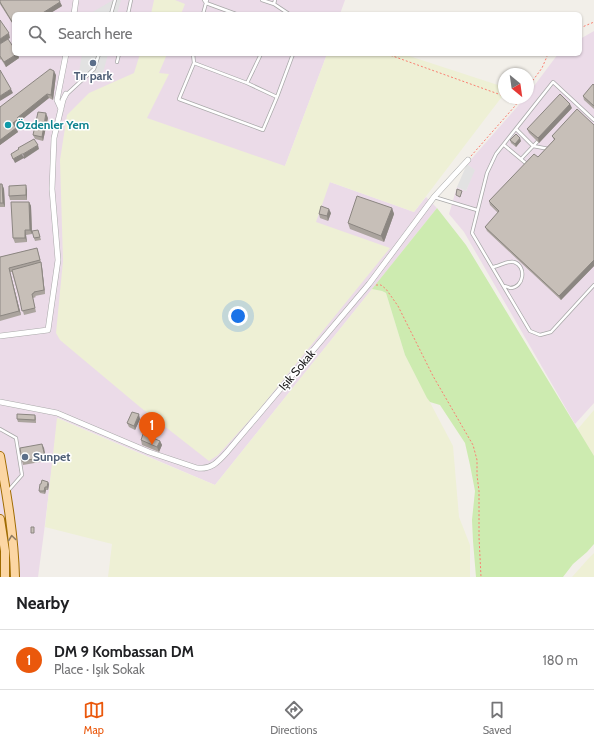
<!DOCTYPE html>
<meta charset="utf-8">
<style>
:root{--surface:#fff;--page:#f6f6f6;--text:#202124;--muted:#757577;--line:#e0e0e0;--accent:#ea580c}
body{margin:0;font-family:Cabin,sans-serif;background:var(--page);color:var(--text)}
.compass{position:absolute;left:498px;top:68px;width:36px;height:36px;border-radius:50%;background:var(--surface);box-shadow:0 1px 3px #0004;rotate:151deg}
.you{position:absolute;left:238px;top:316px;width:14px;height:14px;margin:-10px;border:3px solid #fff;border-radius:50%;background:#1a73e8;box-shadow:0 0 0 6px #1a73e833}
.badge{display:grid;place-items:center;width:26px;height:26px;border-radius:50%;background:var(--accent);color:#fff;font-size:13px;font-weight:700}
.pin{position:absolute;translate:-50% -33px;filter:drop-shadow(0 1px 2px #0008)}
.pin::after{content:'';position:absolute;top:21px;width:14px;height:12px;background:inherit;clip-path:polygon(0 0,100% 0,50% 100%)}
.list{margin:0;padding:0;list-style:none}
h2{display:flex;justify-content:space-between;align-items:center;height:52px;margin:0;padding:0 16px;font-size:17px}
h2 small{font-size:13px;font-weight:400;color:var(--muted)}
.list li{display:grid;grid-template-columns:26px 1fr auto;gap:12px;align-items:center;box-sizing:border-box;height:60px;padding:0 16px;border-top:1px solid var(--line)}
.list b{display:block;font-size:15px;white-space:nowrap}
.list p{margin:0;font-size:13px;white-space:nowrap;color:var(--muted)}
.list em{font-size:13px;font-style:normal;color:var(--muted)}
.icon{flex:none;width:22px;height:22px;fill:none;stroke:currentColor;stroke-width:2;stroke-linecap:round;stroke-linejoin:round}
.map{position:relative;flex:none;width:594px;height:577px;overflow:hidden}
.search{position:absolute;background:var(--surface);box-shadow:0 1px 3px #0004;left:12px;right:12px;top:12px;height:44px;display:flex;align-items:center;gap:10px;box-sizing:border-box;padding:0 14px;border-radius:6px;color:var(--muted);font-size:15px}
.sheet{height:112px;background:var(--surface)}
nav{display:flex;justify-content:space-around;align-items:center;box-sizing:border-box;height:56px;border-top:1px solid var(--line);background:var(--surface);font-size:11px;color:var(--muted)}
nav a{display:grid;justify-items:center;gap:2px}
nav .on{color:var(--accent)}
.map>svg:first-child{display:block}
.industrial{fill:#ebdbe8}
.farmland{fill:#eef0d5}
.grass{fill:#cdebb0}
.parking{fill:#e2e2e2}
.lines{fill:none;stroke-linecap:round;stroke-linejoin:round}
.lane-casing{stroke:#a9a9a9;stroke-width:4}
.street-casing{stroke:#a9a9a9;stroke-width:6}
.primary-casing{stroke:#a06b00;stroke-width:10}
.path{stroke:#fa8072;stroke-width:1;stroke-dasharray:2 2;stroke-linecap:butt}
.lane{stroke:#fff;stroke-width:2.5}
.street{stroke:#fff;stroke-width:5}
.primary{stroke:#fcd6a4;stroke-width:8}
.wall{fill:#aba49e}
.shaded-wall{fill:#8b8681}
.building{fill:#c7bfb8;stroke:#8b8681}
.oneway{stroke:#8f7c63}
.service-dot{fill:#5c6f8a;stroke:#fff;stroke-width:1.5}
.culture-dot{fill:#0f9aa8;stroke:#fff;stroke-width:1.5}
.labels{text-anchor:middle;stroke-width:3;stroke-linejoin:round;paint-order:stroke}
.service-label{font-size:12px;font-weight:bold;fill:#4e5e75;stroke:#fff}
.culture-label{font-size:12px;font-weight:bold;fill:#0d838f;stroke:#fff;text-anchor:start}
.street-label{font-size:12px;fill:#222;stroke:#fff}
</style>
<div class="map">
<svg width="594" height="577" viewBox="0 0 594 577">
<rect width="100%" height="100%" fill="#f2efe9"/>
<path class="industrial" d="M 0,0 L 345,0 L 340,14 L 14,14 L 14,54 L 327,54 L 285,166 L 414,212 L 426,197 L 437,208 L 215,485 L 58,418 L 44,532 L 38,577 L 0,577 Z
M 594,31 L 594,403 L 575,424 L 464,232 L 449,214 L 457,187 L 466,191 L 474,170 L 467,164 L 525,98 L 528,98 L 528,94 L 558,54 L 580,54 L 580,39 Z"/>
<path class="farmland" d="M 154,0 L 175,0 L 185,4 L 181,14 L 151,14 Z
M 140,54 L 167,54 L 159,73 L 169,74 L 147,118 L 285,166 L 327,54 L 403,54 L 504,87 L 504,94 L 414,212 L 330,182 L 316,222 L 390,248 L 257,412 L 218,455 L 209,461 L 140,407 L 60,340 L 56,333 L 63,261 L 60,160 L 67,115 L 89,93 L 134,73 Z
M 372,289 L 382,291 L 386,293 L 405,355 L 453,446 L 459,517 L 470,545 L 470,577 L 108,577 L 112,544 L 45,527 L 57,418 L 134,451 L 215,485 Z
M 594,410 L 594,457 L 577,430 Z
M 594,553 L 594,577 L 572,577 L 589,558 Z"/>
<path class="grass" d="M 437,208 L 466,245 L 594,456 L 594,544 L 587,552 L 573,564 L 563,577 L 476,577 L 473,541 L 472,520 L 475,491 L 470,465 L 465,443 L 440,405 L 430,402 L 427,398 L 405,355 L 386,293 L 382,291 L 372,289 Z"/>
<path class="parking" d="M 113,0 L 121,0 L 117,14 L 91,14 L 91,13 Z
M 82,54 L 108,54 L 102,77 L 79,72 Z
M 467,164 L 475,170 L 466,191 L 457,187 Z"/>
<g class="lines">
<defs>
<path id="lane" d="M 204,0 L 206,3 L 207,0
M 262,0 L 274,4 L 275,0
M 274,4 L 289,14
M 111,14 L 115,0
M 128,14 L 131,0
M 203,14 L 206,3 L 236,14
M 193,54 L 194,63
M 117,62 L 119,54
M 247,83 L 261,54
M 67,94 L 94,69 L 99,54
M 277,97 L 247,83 L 194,63 L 179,99 L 263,130 L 277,97 L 293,54
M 594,120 L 553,82 L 496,154 L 487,173 L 472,233 L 530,331 L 540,335 L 551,332 L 594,285
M 516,129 L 533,146 L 549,149
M 504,145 L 528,165
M 521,159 L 538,141
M 434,197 L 477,210
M 493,267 C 499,266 509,260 514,262 C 527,266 524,288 510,288 C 508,287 506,286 504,286
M 0,429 L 16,438 L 22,475 L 8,491"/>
<path id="street" d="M 74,14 L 76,0
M 61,109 L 57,100 L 66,54
M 0,336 L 48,330 L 58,260 L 52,189 L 54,138 L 63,100 L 66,94
M 0,402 L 57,413 L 149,452 L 197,468 C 211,470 218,462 227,452 L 369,284 L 434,197 L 468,160"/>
<path id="primary" d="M 0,456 C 7,496 14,536 15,577
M 0,519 L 5,551 L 5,577"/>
</defs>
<use href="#lane" class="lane-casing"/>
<use href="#street" class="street-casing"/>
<use href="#primary" class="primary-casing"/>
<path class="path" d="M 580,28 L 594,22
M 387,54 L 504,96
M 528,87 L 542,68 L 548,54
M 508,98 L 518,101
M 471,156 L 515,106 L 521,98
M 376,285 L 381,285 L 386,289 L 398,306 L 433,376 L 473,445 L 477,460 L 477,475 L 479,491 L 479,537 L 481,577"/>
<use href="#lane" class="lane"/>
<use href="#street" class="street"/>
<use href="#primary" class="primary"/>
</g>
<path class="wall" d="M 0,0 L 60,2 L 62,6 L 49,14 L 14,14 L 14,26 L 0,4 Z
M 0,44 L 19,58 L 6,67 L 1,59 L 0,60 Z
M 56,75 L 53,100 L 49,98 L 19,122 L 20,124 L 15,126 L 18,132 L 0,145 L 0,107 Z
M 594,85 L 594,109 L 584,100 L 583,96 Z
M 572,108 L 539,143 L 529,133 L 527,129 Z
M 48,118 L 43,141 L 35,139 L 33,135 Z
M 594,125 L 594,266 L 561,300 L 487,231 L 485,227 L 498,213 L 490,205 L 489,201 L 538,157 L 554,140 L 552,136 Z
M 510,140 L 521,141 L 516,147 L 511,143 Z
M 0,184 L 2,184 L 4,189 L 5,207 L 0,207 Z
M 27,190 L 27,200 L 10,200 L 9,196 Z
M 29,202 L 31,206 L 32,234 L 26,235 L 27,242 L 15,243 L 13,238 Z
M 392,208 L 394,214 L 384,242 L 350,229 L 348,223 Z
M 331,213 L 328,221 L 320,218 L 319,214 Z
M 39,233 L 41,240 L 35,241 L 34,238 Z
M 37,248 L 41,262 L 42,267 L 45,294 L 35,296 L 36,297 L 33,298 L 36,312 L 24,315 L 12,272 L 10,272 L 21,315 L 0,321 L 0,257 Z
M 35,415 L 36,418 L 36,423 L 18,422 L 17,419 Z
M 140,419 L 135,430 L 129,427 L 127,423 Z
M 141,440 L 160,441 L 162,445 L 159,452 L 142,445 Z
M 44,448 L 46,461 L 23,465 L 22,461 Z
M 49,484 L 48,490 L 46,490 L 45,494 L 40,493 L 39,491 Z"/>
<path class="shaded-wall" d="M 60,2 L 62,6 L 49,14 L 41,14 Z
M 9,33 L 10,38 L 0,44 L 0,39 Z
M 18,54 L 19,58 L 6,67 L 4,62 Z
M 54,71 L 56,75 L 53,100 L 51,95 Z
M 11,89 L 13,93 L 0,101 L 0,96 Z
M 47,94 L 49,98 L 19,122 L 20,124 L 14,127 L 13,123 L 17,118 Z
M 570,104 L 572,108 L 539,143 L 538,138 Z
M 46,113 L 48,118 L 43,141 L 42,137 Z
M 16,128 L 18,132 L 0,145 L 0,140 Z
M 520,138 L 521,141 L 516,147 L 515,144 Z
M 38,145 L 39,149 L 24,159 L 23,154 Z
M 22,154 L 24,158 L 15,163 L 13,159 Z
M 2,184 L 4,189 L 5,207 L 3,203 Z
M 26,185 L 27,190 L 27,200 L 26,195 Z
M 29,202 L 31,206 L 32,234 L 30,230 Z
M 392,208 L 394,214 L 384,242 L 381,236 Z
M 329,209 L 331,213 L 328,221 L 327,216 Z
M 25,230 L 26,235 L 27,242 L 25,238 Z
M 594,260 L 594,266 L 561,300 L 559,296 Z
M 41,262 L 42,267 L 45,294 L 44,290 Z
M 9,268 L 10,272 L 21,315 L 19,311 Z
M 139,414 L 140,419 L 135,430 L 134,426 Z
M 160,441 L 162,445 L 159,452 L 157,447 Z
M 42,444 L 44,448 L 46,461 L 45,457 Z
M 48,482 L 49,484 L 48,490 L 47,487 Z
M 45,487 L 46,490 L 45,494 L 44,491 Z"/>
<path class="building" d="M 0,0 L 59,0 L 60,2 L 41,14 L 14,14 L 14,25 L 0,2 Z
M 0,20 L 9,33 L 0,39 Z
M 8,39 L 14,48 L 14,54 L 17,54 L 4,62 L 0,56 L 0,44 Z
M 50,69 L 54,71 L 51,95 L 47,94 L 17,118 L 18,119 L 13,123 L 16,128 L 0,140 L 0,107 Z
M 0,70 L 11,89 L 0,96 Z
M 593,84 L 594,85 L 594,106 L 583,96 Z
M 560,94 L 570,104 L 538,138 L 527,129 Z
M 577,109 L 594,125 L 594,260 L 559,296 L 485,227 L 499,211 L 489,201 L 534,154 L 538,157 L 555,139 L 552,136 Z
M 38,112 L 46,113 L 42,137 L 33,135 Z
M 516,134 L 520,138 L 515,144 L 510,140 Z
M 34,139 L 38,145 L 23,154 L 22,154 L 13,159 L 11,154 L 19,149 L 18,148 Z
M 0,184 L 2,184 L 3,203 L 0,203 Z
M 26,185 L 26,195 L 9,196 L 9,186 Z
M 457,189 L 462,191 L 460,197 L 456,195 Z
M 357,196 L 392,208 L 381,236 L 348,223 Z
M 11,202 L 29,202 L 30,230 L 25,230 L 25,238 L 13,238 Z
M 321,206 L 329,209 L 327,216 L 319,214 Z
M 38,230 L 40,237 L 34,238 L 32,231 Z
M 37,248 L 40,260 L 9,268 L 19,311 L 0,316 L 0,257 Z
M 41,262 L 44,290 L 34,292 L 34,293 L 32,294 L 35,308 L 22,311 L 19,296 L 12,270 Z
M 132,412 L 139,414 L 134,426 L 127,423 Z
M 17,414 L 35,415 L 35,420 L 17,419 Z
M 143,434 L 160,441 L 157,447 L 141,440 Z
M 42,444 L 45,457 L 22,461 L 20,448 Z
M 42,480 L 48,482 L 47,487 L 45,487 L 44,491 L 39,491 L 40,484 L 41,484 Z
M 31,527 L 34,527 L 34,533 L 31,533 Z"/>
<defs><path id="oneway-chevron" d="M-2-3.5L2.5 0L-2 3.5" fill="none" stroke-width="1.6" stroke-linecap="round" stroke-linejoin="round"/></defs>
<use class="oneway" href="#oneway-chevron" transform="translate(12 538) rotate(-98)"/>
<g class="service-dot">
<circle cx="93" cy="63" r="4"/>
<circle cx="25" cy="457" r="4"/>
</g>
<circle class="culture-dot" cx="8" cy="125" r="4"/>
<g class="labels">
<g class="service-label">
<text x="93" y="80">Tır park</text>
<text x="33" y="461" text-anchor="start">Sunpet</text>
</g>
<g class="culture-label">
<text x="16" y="129">Özdenler Yem</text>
</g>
<g class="street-label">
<text transform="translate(297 370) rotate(-50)" y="4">Işık Sokak</text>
</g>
</g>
</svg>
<svg class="compass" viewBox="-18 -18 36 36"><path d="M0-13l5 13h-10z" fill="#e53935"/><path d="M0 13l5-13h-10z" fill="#757577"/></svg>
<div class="you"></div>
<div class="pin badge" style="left:152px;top:445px">1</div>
<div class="search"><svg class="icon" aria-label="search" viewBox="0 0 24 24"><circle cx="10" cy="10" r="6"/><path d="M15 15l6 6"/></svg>Search here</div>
</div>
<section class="sheet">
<h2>Nearby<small></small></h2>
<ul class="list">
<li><span class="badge">1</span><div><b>DM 9 Kombassan DM</b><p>Place · Işık Sokak</p></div><em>180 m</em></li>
</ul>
</section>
<nav>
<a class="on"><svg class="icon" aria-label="map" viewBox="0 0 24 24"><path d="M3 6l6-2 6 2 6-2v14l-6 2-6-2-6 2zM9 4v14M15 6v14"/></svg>Map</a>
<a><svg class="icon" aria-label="directions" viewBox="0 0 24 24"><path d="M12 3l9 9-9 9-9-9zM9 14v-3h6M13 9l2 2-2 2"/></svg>Directions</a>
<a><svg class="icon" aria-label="saved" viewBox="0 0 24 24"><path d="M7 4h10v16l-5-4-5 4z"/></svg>Saved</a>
</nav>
